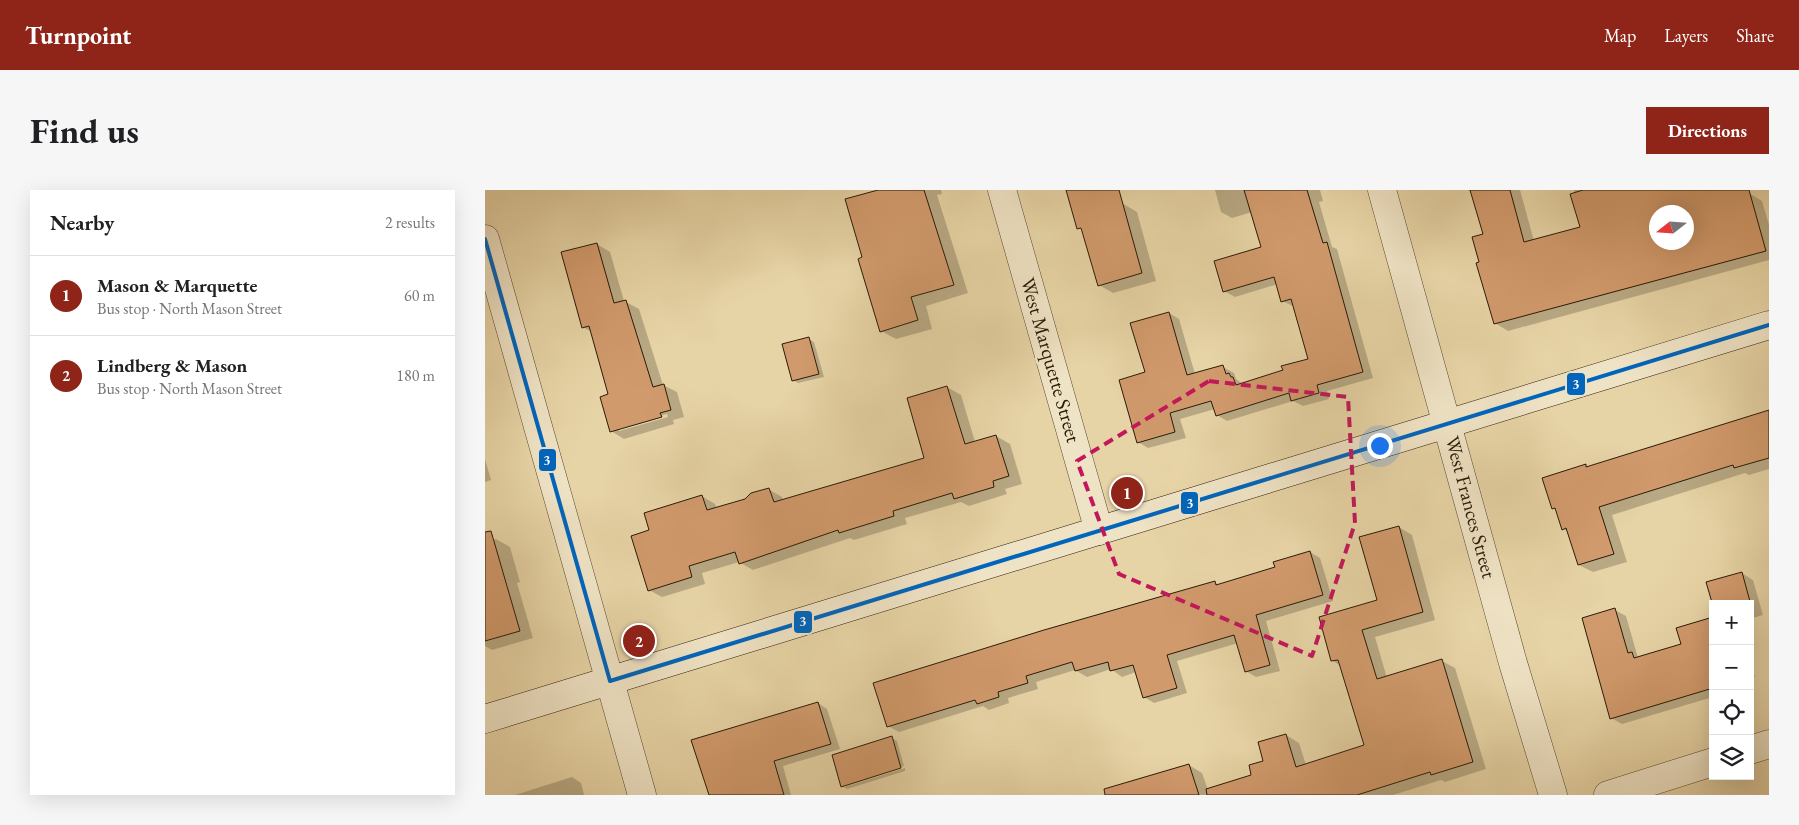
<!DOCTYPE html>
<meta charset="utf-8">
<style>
:root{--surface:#fff;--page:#f6f6f6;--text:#202124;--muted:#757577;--line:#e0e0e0;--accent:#8f2418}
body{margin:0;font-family:"EB Garamond",serif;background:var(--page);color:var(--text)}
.controls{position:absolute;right:15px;bottom:15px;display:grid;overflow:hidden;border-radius:0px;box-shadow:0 5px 20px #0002}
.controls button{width:45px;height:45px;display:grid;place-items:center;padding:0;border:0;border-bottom:1px solid var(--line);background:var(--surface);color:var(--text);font:25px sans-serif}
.compass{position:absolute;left:1164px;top:15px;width:45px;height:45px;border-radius:50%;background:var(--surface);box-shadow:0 5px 20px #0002;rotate:253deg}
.you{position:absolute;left:894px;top:255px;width:18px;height:18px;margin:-12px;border:4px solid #fff;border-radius:50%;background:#1a73e8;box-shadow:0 0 0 8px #1a73e833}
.badge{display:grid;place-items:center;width:32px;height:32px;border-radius:50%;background:var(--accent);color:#fff;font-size:16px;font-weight:700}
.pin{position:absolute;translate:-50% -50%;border:2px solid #fff;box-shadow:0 1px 5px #0006}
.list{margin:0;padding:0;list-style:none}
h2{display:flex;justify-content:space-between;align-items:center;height:65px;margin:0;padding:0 20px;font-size:21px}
h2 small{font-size:16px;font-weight:400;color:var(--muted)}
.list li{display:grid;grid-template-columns:32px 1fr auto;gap:15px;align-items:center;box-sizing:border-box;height:80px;padding:0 20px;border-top:1px solid var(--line)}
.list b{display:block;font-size:19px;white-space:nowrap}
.list p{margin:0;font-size:16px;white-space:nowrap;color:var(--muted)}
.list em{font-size:16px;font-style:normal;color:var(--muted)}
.icon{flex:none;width:28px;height:28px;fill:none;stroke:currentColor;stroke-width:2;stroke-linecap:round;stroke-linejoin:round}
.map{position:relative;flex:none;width:1284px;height:605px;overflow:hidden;border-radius:0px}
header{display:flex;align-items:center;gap:30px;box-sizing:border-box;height:70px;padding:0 25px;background:var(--accent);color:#fff}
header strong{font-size:24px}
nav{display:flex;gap:28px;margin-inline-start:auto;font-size:18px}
.intro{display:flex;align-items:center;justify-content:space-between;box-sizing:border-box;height:120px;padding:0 30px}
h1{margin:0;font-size:35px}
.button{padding:12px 22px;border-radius:0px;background:var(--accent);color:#fff;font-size:18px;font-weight:700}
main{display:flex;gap:30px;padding:0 30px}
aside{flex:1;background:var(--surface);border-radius:0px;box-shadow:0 5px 20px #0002}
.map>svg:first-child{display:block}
.shadow{fill:#0003;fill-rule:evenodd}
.building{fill:#d19a6c;stroke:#291a08;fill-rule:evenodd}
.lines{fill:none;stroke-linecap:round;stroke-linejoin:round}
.street-casing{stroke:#584830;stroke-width:29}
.secondary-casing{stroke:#291a08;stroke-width:29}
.street{stroke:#efe3c5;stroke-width:28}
.secondary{stroke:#efe3c5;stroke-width:28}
.bus-1-casing{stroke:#efe3c5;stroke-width:8}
.bus-1{stroke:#0065bd;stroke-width:4}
.marked{fill:none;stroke:#c2185b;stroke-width:4;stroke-dasharray:10 6;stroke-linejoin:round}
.labels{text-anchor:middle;stroke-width:5;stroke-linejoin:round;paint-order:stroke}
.street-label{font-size:20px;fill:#291a08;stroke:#efe3c5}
.line-badge{stroke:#efe3c5;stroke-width:2}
.badge-label{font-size:14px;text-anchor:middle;font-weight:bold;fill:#fff}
</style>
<header>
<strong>Turnpoint</strong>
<nav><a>Map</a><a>Layers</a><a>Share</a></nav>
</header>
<div class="intro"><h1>Find us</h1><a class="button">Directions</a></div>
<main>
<aside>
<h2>Nearby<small>2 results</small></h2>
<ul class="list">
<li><span class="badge">1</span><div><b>Mason &amp; Marquette</b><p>Bus stop · North Mason Street</p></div><em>60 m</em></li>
<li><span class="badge">2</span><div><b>Lindberg &amp; Mason</b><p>Bus stop · North Mason Street</p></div><em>180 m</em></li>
</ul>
</aside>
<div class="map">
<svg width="1284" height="605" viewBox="0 0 1284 605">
<rect width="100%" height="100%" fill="#e7d4a6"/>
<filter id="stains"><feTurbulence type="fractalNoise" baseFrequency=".004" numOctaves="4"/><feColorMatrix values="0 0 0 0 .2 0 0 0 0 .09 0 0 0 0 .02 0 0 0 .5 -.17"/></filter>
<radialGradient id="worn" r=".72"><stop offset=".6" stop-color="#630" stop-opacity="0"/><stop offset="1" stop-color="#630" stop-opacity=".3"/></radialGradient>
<path class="shadow" d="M 397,0 L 456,0 L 457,4 L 452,5 L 483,103 L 441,116 L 447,139 L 411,149 L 396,141 L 379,68 Z
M 730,0 L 835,0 L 838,11 L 834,12 L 847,57 L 852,59 L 888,188 L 842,201 L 844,209 L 818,216 L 808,211 L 742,231 L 732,225 L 730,219 L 695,229 L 701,248 L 663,258 L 653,252 L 662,183 L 684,123 L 694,129 L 710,184 L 738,177 L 749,183 L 751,189 L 758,194 L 799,181 L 825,170 L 810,117 L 797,111 L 793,94 L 750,107 L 739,101 L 777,58 L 767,22 L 747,28 L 736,22 Z
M 982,0 L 1035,0 L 1049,51 L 1097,38 L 1089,0 L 1263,0 L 1264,3 L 1277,11 L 1284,35 L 1284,70 L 1023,141 L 1010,133 L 996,73 L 999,45 L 986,1 ZM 1172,22 L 1202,22 L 1202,52 L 1172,52 Z
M 637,13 L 652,22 L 671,91 L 628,103 L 614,95 Z
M 112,54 L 125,62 L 139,111 L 154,119 L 178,195 L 192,202 L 199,227 L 188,230 L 189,234 L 139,249 L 126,241 L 125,205 L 107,142 L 98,137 ZM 182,224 L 183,227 L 134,241 L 134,238 Z
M 324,149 L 329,152 L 339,187 L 313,193 L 308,190 Z
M 462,197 L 476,205 L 490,252 L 511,246 L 525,254 L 537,294 L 520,299 L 522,304 L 484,316 L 476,312 L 420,328 L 422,334 L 369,350 L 365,348 L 268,380 L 254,372 L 217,383 L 220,394 L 177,407 L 164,400 L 166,341 L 217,306 L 230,314 L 232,319 L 261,310 L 283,299 L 297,307 L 298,311 L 441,269 Z
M 1284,222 L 1284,279 L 1264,285 L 1260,283 L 1127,325 L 1142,372 L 1108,382 L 1094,375 L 1084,342 L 1078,339 L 1072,321 L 1068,318 L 1100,276 L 1104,278 Z
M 0,269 L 6,290 L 0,292 Z
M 914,337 L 927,345 L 950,430 L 890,447 L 902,488 L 957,471 L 970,478 L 1001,579 L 960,592 L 956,590 L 908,605 L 654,605 L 704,575 L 717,583 L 723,600 L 768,586 L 801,545 L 814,553 L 821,575 L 881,556 L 856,476 L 848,471 L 894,411 Z
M 11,349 L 25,357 L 35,392 L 32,393 L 48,448 L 7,460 L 0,456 L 0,353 Z
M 825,362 L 835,368 L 848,411 L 781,431 L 795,481 L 771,487 L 761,481 L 753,453 L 692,471 L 702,503 L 669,513 L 659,507 L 651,482 L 637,487 L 626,479 L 602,487 L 590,480 L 551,492 L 553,499 L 523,508 L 524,513 L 504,520 L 498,516 L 414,542 L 403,536 L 730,393 L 735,395 L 792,378 Z
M 1257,383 L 1268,390 L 1278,425 L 1265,429 L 1265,414 Z
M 1130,420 L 1141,426 L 1153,468 L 1197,455 L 1228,428 L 1228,507 L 1137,534 L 1126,528 Z
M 1265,470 L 1270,487 L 1265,488 Z
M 333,513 L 342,519 L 355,559 L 298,576 L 306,605 L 262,605 Z
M 407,548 L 412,551 L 419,576 L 359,594 L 359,597 L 420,578 L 420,581 L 362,599 L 357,596 Z
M 87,587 L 96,593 L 99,605 L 30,605 Z"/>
<path class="building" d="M 393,0 L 439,0 L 469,95 L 426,107 L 433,130 L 395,142 L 373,69 L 377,67 L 360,9 Z
M 581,0 L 634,0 L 657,83 L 613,96 L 596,38 L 592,39 Z
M 759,0 L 822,0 L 838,53 L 842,52 L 878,182 L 832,195 L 834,203 L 806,211 L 804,203 L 731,226 L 726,211 L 685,223 L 690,242 L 652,253 L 634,190 L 660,182 L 645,133 L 684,122 L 702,185 L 738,175 L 741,184 L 744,183 L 746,187 L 748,187 L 751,195 L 798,180 L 796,176 L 823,169 L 806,109 L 796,112 L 789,87 L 738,102 L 729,71 L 776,57 Z
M 985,0 L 1025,0 L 1039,52 L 1095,37 L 1085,4 L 1098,0 L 1264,0 L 1281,61 L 1009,134 L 991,73 L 994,72 L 987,47 L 998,44 ZM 1172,22 L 1202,22 L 1202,52 L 1172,52 Z
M 112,53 L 129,113 L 141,110 L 168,197 L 179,194 L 186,220 L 175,223 L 177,227 L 125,242 L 115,207 L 123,204 L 104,136 L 97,138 L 76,62 Z
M 324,147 L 334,184 L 307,191 L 297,154 Z
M 462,196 L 480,254 L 511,245 L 524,286 L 508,291 L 509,297 L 469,309 L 467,303 L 408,321 L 409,326 L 354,343 L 353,340 L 254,374 L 250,362 L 204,376 L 207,387 L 163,401 L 146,346 L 164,340 L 159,323 L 217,305 L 222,320 L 260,309 L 266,303 L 284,298 L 289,312 L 439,268 L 422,208 Z
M 1284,220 L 1284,268 L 1249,278 L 1248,275 L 1114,317 L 1129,364 L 1093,375 L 1081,338 L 1077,340 L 1070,318 L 1067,319 L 1057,288 L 1101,274 L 1101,277 Z
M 914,336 L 938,422 L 877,440 L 892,489 L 957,469 L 988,572 L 946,585 L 945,582 L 872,605 L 722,605 L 721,599 L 766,585 L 764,575 L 778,571 L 773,552 L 801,544 L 811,577 L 879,555 L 853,470 L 846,471 L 834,427 L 892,410 L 874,347 Z
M 6,341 L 35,441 L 0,451 L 0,342 Z
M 825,361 L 838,405 L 771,425 L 785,475 L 760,482 L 749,445 L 682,465 L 692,498 L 658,508 L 648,475 L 625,481 L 623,472 L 590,481 L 587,472 L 541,486 L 543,493 L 513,502 L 514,507 L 492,514 L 490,510 L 402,537 L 388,493 L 559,440 L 730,391 L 731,395 L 790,377 L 788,372 Z
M 1257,382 L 1267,419 L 1265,420 L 1265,414 L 1228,416 L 1221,392 Z
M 1130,418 L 1143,463 L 1147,462 L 1149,468 L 1196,454 L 1191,438 L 1228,427 L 1228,498 L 1125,529 L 1097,428 Z
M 333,512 L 346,554 L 289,571 L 299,605 L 224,605 L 206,550 Z
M 407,546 L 416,578 L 356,597 L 347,565 Z
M 704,574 L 714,605 L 620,605 L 619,599 Z"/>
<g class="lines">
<defs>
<path id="street" d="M 517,0 L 614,341
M 897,0 L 1028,473 L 1068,605
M 0,49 L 157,605
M 1265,560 L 1284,554
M 1123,605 L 1228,572"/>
<path id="secondary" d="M 0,529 L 1284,135"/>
</defs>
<use href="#street" class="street-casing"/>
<use href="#secondary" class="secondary-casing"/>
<use href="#street" class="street"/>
<use href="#secondary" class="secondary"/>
<defs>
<path id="bus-1" d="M 0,49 L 125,491
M 125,491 L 1284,135"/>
</defs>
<use href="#bus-1" class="bus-1-casing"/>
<use href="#bus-1" class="bus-1"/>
</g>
<path class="marked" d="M 724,191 L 863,207 L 870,333 L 827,466 L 634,384 L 592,271 Z"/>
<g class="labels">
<g class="street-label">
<text transform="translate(566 170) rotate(74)" y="7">West Marquette Street</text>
<text transform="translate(986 317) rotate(75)" y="7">West Frances Street</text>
</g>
</g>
<g class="line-badge">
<rect x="1081" y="182" width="20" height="24" rx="5" fill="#0065bd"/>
<rect x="53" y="258" width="19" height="24" rx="5" fill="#0065bd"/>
<rect x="695" y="301" width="19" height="24" rx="5" fill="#0065bd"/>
<rect x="308" y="420" width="20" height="24" rx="5" fill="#0065bd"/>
</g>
<g class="badge-label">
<text x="1091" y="199">3</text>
<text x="62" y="275">3</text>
<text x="705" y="318">3</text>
<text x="318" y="436">3</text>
</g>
<rect width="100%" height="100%" filter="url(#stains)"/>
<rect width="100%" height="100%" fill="url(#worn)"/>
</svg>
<div class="controls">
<button>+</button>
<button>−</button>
<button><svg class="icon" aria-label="locate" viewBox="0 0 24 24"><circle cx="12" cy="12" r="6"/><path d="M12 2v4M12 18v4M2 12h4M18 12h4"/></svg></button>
<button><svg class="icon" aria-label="layers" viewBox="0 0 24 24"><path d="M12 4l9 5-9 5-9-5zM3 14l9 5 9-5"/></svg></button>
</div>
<svg class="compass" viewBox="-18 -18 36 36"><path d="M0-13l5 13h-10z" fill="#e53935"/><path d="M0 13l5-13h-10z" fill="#757577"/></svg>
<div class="you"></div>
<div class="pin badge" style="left:642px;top:303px">1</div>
<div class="pin badge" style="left:154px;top:451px">2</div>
</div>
</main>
